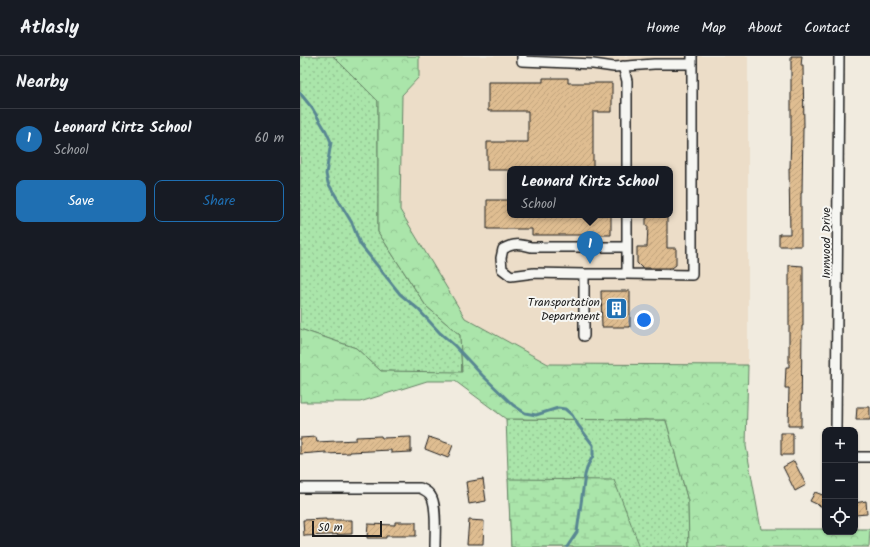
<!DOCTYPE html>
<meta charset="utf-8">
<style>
:root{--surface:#171b24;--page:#20242c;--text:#f1f3f6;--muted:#9ea1a6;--line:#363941;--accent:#1f6fb2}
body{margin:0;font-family:Kalam,sans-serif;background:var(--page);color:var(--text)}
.controls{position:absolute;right:12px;bottom:12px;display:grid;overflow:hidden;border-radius:8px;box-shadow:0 1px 3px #0004}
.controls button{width:36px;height:36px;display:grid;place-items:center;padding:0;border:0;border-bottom:1px solid var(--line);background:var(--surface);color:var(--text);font:20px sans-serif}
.scale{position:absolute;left:12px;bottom:10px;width:70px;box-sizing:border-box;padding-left:4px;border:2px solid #1c1c1c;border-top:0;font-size:11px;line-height:14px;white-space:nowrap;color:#1c1c1c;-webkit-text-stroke:3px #f6f6f2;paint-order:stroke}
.you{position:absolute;left:344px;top:264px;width:14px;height:14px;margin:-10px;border:3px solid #fff;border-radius:50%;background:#1a73e8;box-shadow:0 0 0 6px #1a73e833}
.badge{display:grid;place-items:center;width:26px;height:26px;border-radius:50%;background:var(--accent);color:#fff;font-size:13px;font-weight:700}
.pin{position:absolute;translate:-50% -33px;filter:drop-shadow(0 1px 2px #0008)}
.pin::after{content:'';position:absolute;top:21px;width:14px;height:12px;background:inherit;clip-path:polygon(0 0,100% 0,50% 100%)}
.popup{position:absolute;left:207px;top:110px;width:166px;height:52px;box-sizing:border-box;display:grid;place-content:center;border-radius:8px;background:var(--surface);filter:drop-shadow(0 1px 3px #0005);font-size:13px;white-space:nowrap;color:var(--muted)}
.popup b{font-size:15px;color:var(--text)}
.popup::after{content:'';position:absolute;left:50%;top:100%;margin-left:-8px;border:8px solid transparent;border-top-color:var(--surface)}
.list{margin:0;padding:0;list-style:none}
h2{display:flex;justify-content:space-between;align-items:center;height:52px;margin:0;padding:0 16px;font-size:17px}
h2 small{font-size:13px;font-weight:400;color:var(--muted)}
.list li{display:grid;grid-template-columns:26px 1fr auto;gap:12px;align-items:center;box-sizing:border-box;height:60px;padding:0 16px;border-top:1px solid var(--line)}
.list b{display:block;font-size:15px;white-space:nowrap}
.list p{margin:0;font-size:13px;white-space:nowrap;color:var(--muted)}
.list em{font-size:13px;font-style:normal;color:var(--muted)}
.actions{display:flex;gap:8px;padding:12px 16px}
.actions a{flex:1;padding:9px 0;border:1px solid var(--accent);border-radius:8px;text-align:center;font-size:14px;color:var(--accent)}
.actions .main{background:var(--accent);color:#fff}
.icon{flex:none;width:22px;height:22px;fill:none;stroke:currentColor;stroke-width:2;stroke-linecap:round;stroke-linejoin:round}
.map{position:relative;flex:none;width:570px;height:491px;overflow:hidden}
header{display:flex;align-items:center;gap:24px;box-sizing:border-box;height:56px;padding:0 20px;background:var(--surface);border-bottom:1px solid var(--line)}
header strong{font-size:19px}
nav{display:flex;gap:22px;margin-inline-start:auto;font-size:14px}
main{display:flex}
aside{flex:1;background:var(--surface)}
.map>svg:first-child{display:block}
.built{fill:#ecddc8;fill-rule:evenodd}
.grass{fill:url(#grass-dots);stroke:#638063}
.forest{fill:url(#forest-crowns);stroke:#638063}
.wetland{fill:url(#wetland-marsh);stroke:#638063}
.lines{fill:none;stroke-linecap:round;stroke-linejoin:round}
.stream{stroke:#598792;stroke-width:3}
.building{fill:url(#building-hatch);stroke:#1c1c1c}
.minor-casing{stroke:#1c1c1c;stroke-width:12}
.minor{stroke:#f6f6f2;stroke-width:9}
.labels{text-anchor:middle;stroke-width:4;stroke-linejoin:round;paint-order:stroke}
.street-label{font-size:12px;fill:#1c1c1c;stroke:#f6f6f2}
.poi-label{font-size:12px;fill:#1c1c1c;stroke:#f6f6f2;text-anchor:end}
</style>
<header>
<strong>Atlasly</strong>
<nav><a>Home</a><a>Map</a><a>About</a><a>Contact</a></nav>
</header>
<main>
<aside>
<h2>Nearby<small></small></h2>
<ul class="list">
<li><span class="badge">1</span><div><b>Leonard Kirtz School</b><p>School</p></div><em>60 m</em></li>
</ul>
<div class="actions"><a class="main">Save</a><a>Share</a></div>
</aside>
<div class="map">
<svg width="570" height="491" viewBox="0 0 570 491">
<defs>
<pattern id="grass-dots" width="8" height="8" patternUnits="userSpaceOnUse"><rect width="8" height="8" fill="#aae5aa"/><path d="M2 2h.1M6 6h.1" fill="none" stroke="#92c492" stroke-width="1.8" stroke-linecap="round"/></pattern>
<pattern id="forest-crowns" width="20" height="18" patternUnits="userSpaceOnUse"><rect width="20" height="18" fill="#aae5aa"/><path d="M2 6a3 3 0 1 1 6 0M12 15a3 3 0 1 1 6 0" fill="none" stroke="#92c492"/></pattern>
<pattern id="wetland-marsh" width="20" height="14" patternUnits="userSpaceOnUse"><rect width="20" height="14" fill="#aae5aa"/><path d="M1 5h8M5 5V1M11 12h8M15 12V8" fill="none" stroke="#92c492"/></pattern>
<pattern id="building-hatch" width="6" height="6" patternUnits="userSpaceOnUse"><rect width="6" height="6" fill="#dfbd91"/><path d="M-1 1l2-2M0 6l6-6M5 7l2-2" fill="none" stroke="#bfa27c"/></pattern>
</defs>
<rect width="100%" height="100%" fill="#f1ebdf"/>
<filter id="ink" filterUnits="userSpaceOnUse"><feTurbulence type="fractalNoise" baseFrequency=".025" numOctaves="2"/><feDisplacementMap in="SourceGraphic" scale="8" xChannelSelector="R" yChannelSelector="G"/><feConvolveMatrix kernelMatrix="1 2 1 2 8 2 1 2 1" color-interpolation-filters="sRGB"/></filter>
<g filter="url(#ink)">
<path class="built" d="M 119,0 L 448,0 L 448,309 L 248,308 L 165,262 L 100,154 L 102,39 L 119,21 ZM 210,113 L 370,113 L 370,159 L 210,159 Z"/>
<path class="grass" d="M 0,0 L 33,0 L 78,45 L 78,176 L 126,250 L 160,279 L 162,317 L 81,315 L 56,292 L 0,273 Z
M 206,363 L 366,364 L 388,445 L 389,491 L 211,491 Z"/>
<path class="forest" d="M 33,0 L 119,0 L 119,21 L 102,39 L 100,154 L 165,262 L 248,308 L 448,309 L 446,390 L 461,473 L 525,473 L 525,476 L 555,476 L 555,473 L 570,473 L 569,491 L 389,491 L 388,445 L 366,364 L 206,363 L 155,325 L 127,325 L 60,346 L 0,346 L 0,273 L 56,292 L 81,315 L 162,316 L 160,279 L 126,250 L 78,176 L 78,45 Z"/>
<path class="wetland" d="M 208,423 L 314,424 L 340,491 L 211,491 Z"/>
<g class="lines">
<path class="stream" d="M 0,37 L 12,52 L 26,75 L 31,86 L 26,118 L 28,127 L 52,167 L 60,188 L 100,238 L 118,253 L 140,277 L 154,289 L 182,319 L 213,349 L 225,357 L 236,359 L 258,352 L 265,353 L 272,359 L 278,369 L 293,389 L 293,400 L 288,409 L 285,419 L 277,476 L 267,491"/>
</g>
<path class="building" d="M 491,0 L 502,0 L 501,10 L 503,10 L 504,71 L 503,71 L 502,137 L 501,137 L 501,190 L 479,190 L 479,178 L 490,178 L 489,112 L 490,112 L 491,77 Z
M 243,22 L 268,22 L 268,27 L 312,27 L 312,56 L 293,56 L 293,113 L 210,113 L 210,114 L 187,114 L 187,86 L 228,86 L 228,55 L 188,55 L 188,26 L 243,26 Z
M 187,144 L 210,144 L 210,159 L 311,159 L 311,179 L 232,179 L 232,173 L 187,173 Z
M 348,159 L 367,159 L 367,192 L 376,192 L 376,209 L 372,212 L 342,212 L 337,207 L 337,191 L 347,191 L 348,170 L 346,170 L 346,162 L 348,162 Z
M 489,209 L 503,210 L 503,270 L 502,270 L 501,370 L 488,370 L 489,332 L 485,332 L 486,311 L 489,311 Z
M 301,235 L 330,235 L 330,271 L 302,271 Z
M 557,351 L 570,351 L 570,364 L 556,364 Z
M 481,377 L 493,377 L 493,399 L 481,399 Z
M 81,380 L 82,382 L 111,381 L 111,396 L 91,397 L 91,394 L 50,396 L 50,397 L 26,398 L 26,396 L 0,398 L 0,382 L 16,381 L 17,386 L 56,384 L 56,381 Z
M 129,381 L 153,389 L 148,402 L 125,393 Z
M 494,405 L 506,429 L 495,435 L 483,411 Z
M 183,423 L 186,445 L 169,448 L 166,426 Z
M 515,436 L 525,440 L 525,452 L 510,445 Z
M 566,445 L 567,458 L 555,459 L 555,447 Z
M 26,463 L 26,464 L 52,464 L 52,478 L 4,480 L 3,464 Z
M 169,464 L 184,465 L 183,488 L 167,488 Z
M 95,466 L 116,466 L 116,480 L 86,480 L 86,482 L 67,482 L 68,468 L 95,469 Z"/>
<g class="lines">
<defs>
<path id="minor" d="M 222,0 L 222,5 L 293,8 L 314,11 L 354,8 L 392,8 L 392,0
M 323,10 L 327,25 L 327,113
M 284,218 L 234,217 L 211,220 L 202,213 L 201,202 L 203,193 C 214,187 219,188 231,191 L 327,191
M 327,218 L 392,219 L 392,8
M 284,280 L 284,218 L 327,218 L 327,159
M 536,374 L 539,0
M 555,401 L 570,401
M 0,432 L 120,432 C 125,434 130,437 132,442 C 137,453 135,478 135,491"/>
</defs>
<use href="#minor" class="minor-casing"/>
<use href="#minor" class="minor"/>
</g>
</g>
<defs>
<symbol id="building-square" viewBox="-11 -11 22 22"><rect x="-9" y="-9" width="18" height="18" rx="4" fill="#1f6fb2" stroke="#f6f6f2"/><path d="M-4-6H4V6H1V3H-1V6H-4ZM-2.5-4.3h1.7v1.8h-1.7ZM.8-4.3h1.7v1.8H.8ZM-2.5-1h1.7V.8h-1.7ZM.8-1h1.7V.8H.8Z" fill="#fff"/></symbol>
</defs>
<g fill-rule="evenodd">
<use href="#building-square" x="304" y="240" width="25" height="25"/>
</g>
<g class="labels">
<g class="street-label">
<text transform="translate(526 187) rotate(-90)" y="4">Innwood Drive</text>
</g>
<g class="poi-label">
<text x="300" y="250">Transportation<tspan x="300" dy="14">Department</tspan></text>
</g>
</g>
</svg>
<div class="controls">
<button>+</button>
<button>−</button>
<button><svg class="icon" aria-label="locate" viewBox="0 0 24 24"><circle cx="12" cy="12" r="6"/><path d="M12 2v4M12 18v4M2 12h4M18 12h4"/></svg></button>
</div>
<div class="scale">50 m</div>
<div class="you"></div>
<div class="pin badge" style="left:290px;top:208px">1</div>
<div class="popup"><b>Leonard Kirtz School</b>School</div>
</div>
</main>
